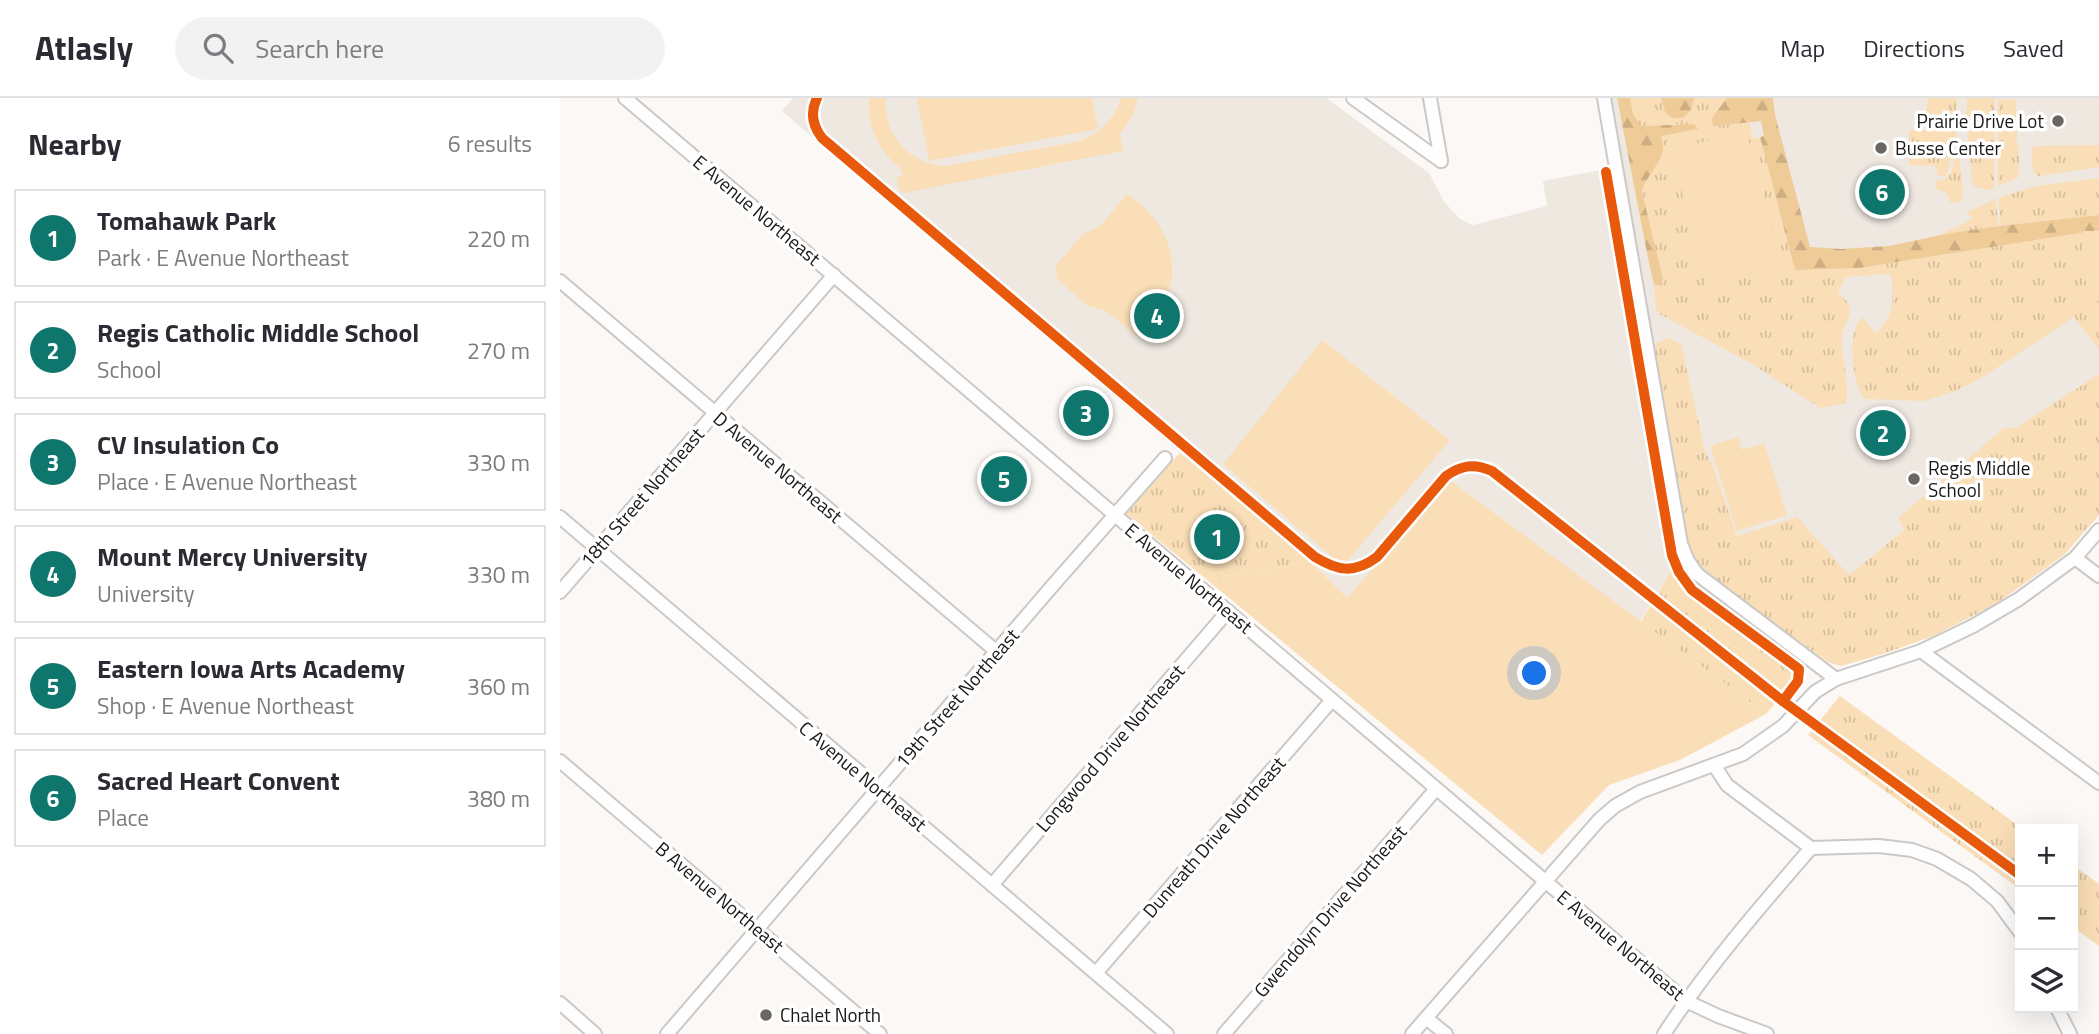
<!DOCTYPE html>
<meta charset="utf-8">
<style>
:root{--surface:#fff;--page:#f2f2f3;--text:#2b2b33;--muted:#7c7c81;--line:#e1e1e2;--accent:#0f766e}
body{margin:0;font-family:"Titillium Web",sans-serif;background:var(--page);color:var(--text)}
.controls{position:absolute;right:21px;bottom:21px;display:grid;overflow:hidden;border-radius:0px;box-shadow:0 7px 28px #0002}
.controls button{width:63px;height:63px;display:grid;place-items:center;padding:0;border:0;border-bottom:2px solid var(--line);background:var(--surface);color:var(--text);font:35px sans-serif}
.you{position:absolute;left:975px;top:576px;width:24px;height:24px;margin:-18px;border:5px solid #fff;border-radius:50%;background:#1a73e8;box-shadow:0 0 0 10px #1a73e833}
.badge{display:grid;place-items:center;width:46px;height:46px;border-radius:50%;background:var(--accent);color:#fff;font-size:23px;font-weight:700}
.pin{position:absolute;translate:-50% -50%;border:4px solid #fff;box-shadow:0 2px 7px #0006}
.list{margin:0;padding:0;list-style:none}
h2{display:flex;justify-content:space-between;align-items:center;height:91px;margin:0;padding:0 28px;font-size:30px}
h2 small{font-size:23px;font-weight:400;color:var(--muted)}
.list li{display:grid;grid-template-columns:46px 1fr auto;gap:21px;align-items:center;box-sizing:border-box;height:98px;margin:0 14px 14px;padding:0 14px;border:2px solid var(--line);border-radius:0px}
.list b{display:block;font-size:26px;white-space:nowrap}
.list p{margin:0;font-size:23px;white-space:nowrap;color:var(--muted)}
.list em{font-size:23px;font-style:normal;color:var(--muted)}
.icon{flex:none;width:38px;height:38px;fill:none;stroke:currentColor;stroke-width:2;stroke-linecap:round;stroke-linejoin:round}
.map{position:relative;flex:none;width:1539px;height:936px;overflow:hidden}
header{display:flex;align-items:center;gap:42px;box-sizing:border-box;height:98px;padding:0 35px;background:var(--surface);border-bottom:2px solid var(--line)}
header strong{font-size:33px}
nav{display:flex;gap:38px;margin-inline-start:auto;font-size:24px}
.search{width:490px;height:63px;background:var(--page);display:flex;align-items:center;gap:18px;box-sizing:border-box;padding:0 24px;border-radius:38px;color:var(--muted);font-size:26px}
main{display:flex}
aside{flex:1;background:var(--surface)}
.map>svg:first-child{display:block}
</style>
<header>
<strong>Atlasly</strong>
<div class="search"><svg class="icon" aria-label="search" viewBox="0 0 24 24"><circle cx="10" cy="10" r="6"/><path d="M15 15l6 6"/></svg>Search here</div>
<nav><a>Map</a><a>Directions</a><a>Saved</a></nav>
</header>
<main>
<aside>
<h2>Nearby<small>6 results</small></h2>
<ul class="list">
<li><span class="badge">1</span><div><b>Tomahawk Park</b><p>Park · E Avenue Northeast</p></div><em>220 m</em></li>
<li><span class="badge">2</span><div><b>Regis Catholic Middle School</b><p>School</p></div><em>270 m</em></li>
<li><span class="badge">3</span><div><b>CV Insulation Co</b><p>Place · E Avenue Northeast</p></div><em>330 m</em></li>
<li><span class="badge">4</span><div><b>Mount Mercy University</b><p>University</p></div><em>330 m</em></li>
<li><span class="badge">5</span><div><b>Eastern Iowa Arts Academy</b><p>Shop · E Avenue Northeast</p></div><em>360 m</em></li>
<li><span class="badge">6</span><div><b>Sacred Heart Convent</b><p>Place</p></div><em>380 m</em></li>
</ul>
</aside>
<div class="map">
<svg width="1539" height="936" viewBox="0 0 1539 936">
<defs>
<pattern id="grass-tufts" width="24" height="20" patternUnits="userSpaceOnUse" patternTransform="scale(1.75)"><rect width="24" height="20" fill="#fadeb7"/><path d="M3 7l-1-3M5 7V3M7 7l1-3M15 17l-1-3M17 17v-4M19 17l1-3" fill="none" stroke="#d6be9d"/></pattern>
<pattern id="forest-firs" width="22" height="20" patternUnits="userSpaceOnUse" patternTransform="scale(1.75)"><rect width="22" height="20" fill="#efcb98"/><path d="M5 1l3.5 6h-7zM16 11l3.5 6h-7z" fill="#ccae82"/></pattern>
</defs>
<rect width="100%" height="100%" fill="#fbf8f5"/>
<g fill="#efe8e1">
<polygon points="233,0 766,0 869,75 884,104 900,121 913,127 987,108 983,83 1041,72 1105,445 1112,471 1080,524 891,383 787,501 751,464 620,355 222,13"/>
<polygon points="1050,0 1539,0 1539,417 1504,457 1434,507 1373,538 1281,568 1268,564 1133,458 1125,434"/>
</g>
<g fill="url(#grass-tufts)">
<path d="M1070 0H1101L1105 14 1112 20 1123 19 1131 12 1134 0H1167L1152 20 1153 28 1189 24 1193 41 1200 39 1235 172 1299 170 1539 132V251L1514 219 1418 282 1393 294 1365 303 1305 301C1302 297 1298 291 1297 286 1292 269 1288 232 1302 219L1316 235C1336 216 1333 201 1331 176L1286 179 1278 195C1283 200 1291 205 1290 213 1290 221 1282 230 1282 239 1281 261 1290 284 1286 305L1260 310 1194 267 1101 217 1096 211 1094 186 1099 187 1082 94C1086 69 1105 68 1101 38L1137 31 1116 26 1080 28 1073 16Z"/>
<polygon points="1368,0 1397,0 1397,24 1394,27 1365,25"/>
<polygon points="1407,0 1435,0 1434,90 1429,92 1415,89 1412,84 1406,20"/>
<polygon points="1438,1 1456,2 1457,48 1459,49 1459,79 1438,88"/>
<path d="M1349 32H1395L1397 35V45L1394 46C1389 57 1392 69 1385 78H1378L1376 68 1349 67Z"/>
<polygon points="1539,47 1539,69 1478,78 1475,76 1472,67 1472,50 1477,48"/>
<path d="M1396 50H1398L1403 92 1402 101 1397 105H1391L1385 94 1376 91V83C1396 82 1392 65 1396 50Z"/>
<polygon points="1539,80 1539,117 1441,128 1438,100 1476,88"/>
<polygon points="1435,101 1439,128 1385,136 1385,134 1413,121 1406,115"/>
<polygon points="1109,240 1121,246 1145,353 1153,368 1177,438 1237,419 1289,477 1344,432 1338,420 1444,330 1456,330 1539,276 1539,417 1504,457 1434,507 1373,538 1323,556 1281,568 1268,564 1153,483 1133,458 1125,434 1094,253 1096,245"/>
<polygon points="620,355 751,464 646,481 564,414"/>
<polygon points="1112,471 1127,493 1234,571 1236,578 1234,583 1206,616 1081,524"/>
<polygon points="1280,598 1463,731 1460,731 1460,791 1248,637"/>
<polygon points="1513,767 1539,786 1539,848 1513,829"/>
</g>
<g fill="url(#forest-firs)">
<path d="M1057 0H1070L1073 16 1081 28 1134 26 1138 31 1101 38C1102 42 1103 46 1103 50 1102 66 1085 78 1082 94L1103 181 1099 187 1094 186 1089 165Z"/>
<polygon points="1101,0 1134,0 1131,12 1123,20 1112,20 1105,14"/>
<polygon points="1167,0 1213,0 1215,17 1250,149 1281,151 1329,148 1385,136 1439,128 1539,117 1539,132 1299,170 1235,172 1200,39 1204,38 1201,23 1153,28 1152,20"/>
</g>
<g fill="#fadeb7">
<path d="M309 0H326C323 37 349 66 386 68L520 43C541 35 554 21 561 0H578L573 17 560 36 563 53 343 95 338 91 337 79 343 78C342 69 335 66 329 60 314 43 307 22 309 0Z"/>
<polygon points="357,0 532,0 538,31 369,63"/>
<polygon points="1186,33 1221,168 1146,187 1111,52"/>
<path d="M567 96C622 131 628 197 578 239L546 213 528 208 497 181 496 167 523 136 540 128Z"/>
<path d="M1523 133H1539V204C1520 191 1522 153 1523 133Z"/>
<polygon points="762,242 890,342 788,462 777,463 663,366"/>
<polygon points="1178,339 1182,352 1204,345 1227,417 1177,433 1150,348"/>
<polygon points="891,383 1206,616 1120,662 1049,687 982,757 646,481 751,464 787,500"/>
</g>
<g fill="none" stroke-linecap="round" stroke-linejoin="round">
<defs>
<g id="minor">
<polyline points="65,0 1126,903 1158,918 1207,936"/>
<polyline points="793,0 881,63"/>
<polyline points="870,0 881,63"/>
<polyline points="1044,0 1121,446 1128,463 1137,476 1276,581"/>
<polyline points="0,183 437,554"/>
<polyline points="0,419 607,936"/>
<polyline points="1515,460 1539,478"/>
<polyline points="0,494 274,177"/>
<polyline points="1361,553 1539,685"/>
<polyline points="0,663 320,936"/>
<polyline points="1154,667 1167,687 1251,750 1319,748 1352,752 1377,761 1411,781 1437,803 1460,834"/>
<polyline points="432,787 668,513"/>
<polyline points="536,875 772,602"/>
<polyline points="0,905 35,936"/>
<polyline points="1497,910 1510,936"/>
<polyline points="866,920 886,936"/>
<polyline points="107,936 494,486 605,360"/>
<polyline points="664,936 876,691"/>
<polyline points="852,936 1039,722 1055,708 1080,694 1183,656 1223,628 1255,594 1276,581 1361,553 1413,528 1459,501 1515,460 1539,432"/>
<path d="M1104 936C1147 870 1199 810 1251 750"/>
</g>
</defs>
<use href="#minor" stroke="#cbc9c7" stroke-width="16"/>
<use href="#minor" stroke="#fefefe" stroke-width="12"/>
<defs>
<g id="cycleway">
<path d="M257 0C250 14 252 27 262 40L755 459C778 473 794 476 817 459L886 378C902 367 914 365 932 373L1224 604 1460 777"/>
<polyline points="1046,74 1112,457 1119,474 1132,492 1239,571 1238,583 1223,603"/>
</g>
</defs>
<use href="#cycleway" stroke="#fff" stroke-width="15"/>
<use href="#cycleway" stroke="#e8590c" stroke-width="10"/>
</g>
<g fill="#696664" stroke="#fff" stroke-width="2.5">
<circle cx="1498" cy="23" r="7"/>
<circle cx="1321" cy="50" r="7"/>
<circle cx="1354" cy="381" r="7"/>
<circle cx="206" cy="917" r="7"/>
</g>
<g text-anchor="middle" stroke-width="7" stroke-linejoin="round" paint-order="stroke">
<g font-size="19" fill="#1a1816" stroke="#fff" text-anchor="start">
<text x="1484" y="30" text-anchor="end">Prairie Drive Lot</text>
<text x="1335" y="57">Busse Center</text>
<text x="1368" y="377">Regis Middle<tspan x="1368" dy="22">School</tspan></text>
<text x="220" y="924">Chalet North</text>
</g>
<g font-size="19" fill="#1a1816" stroke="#fff">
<text transform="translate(197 112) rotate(40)" y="7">E Avenue Northeast</text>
<text transform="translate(218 369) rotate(40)" y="7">D Avenue Northeast</text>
<text transform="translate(82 399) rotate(-49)" y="7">18th Street Northeast</text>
<text transform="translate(629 480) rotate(40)" y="7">E Avenue Northeast</text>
<text transform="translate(397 600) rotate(-49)" y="7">19th Street Northeast</text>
<text transform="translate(550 650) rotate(-49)" y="7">Longwood Drive Northeast</text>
<text transform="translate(303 678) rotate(40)" y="7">C Avenue Northeast</text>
<text transform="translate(654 739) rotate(-49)" y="7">Dunreath Drive Northeast</text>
<text transform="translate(160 799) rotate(40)" y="7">B Avenue Northeast</text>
<text transform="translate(770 813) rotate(-49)" y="7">Gwendolyn Drive Northeast</text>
<text transform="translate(1061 847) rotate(40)" y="7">E Avenue Northeast</text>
</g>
</g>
</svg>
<div class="controls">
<button>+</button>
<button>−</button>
<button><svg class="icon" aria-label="layers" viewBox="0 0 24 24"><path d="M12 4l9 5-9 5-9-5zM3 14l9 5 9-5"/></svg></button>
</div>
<div class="you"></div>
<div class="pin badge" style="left:657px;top:439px">1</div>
<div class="pin badge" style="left:1323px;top:335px">2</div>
<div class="pin badge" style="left:526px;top:315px">3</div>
<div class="pin badge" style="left:597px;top:218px">4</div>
<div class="pin badge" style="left:444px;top:381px">5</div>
<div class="pin badge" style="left:1322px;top:94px">6</div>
</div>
</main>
